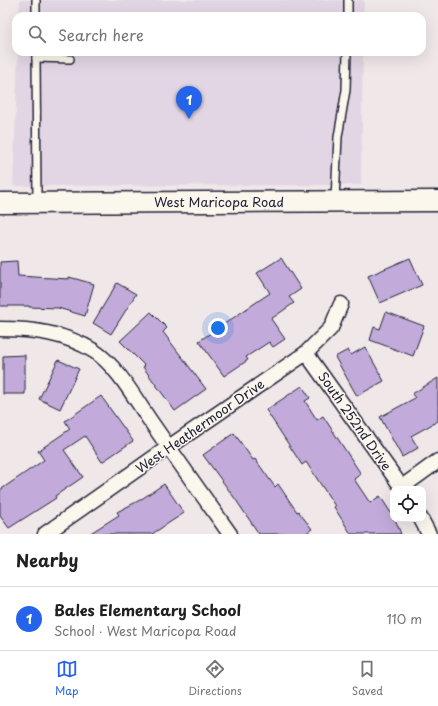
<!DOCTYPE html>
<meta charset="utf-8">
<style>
:root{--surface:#fff;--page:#f6f6f6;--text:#202124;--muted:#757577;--line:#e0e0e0;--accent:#2563eb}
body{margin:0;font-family:"Playpen Sans",sans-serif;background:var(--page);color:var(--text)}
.controls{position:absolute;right:12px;bottom:12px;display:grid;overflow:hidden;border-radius:8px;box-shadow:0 4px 16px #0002}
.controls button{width:36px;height:36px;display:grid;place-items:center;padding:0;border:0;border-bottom:1px solid var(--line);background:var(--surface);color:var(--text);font:20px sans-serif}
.you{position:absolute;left:218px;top:328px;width:14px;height:14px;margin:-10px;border:3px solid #fff;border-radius:50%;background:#1a73e8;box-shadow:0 0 0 6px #1a73e833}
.badge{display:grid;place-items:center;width:26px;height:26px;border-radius:50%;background:var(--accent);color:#fff;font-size:13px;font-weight:700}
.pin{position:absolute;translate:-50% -33px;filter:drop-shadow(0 1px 2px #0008)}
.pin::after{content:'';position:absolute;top:21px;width:14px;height:12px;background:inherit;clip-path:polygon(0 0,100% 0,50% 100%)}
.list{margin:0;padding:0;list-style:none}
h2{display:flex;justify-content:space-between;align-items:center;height:52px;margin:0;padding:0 16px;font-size:17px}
h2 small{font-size:13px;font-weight:400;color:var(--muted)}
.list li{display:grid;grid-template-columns:26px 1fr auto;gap:12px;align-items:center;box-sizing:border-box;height:64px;padding:0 16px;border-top:1px solid var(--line)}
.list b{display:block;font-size:15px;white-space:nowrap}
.list p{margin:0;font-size:13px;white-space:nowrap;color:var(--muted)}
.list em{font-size:13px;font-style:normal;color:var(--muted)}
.icon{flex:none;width:22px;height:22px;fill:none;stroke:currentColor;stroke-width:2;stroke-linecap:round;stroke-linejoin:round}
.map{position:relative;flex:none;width:438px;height:534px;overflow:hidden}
.search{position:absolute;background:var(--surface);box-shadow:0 4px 16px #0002;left:12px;right:12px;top:12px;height:44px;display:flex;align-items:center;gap:10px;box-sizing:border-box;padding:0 14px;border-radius:12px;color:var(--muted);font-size:15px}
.sheet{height:116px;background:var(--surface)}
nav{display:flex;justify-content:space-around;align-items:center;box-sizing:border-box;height:56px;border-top:1px solid var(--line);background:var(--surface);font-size:11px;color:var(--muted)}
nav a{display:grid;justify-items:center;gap:2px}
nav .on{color:var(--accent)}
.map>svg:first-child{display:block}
</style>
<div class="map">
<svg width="438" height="534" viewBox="0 0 438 534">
<rect width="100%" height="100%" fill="#f0e8e8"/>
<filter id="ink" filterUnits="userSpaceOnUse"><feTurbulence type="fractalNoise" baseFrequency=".025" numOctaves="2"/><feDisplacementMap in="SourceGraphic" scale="8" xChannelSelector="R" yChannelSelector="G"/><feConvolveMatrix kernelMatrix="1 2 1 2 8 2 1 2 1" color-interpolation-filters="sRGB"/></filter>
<g filter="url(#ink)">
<g fill="#e2d6e4">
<polygon points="20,0 364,0 363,16 19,16"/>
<polygon points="18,52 363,52 361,185 13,186"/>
</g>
<g fill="#c2abda" stroke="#22223b">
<polygon points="281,258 301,289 289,297 294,303 271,319 285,339 273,347 269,342 246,357 248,360 224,376 199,341 270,293 257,273"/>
<polygon points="410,258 422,285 380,303 368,276"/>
<polygon points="17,261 18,276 69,279 69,277 94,284 85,316 58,308 29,307 29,306 0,306 0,262"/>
<polygon points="117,283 136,294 111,334 93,323"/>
<polygon points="151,312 167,328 163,332 206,389 175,411 143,367 145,366 120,341"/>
<polygon points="386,312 424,326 413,356 370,340 374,327 380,329"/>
<polygon points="365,347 384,381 357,396 335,357 348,350 351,355"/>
<polygon points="25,355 25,394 3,394 3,356"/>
<polygon points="58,360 79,369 60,409 39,399"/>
<polygon points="438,378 438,421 411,436 418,448 402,457 380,417 415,398 412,394"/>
<polygon points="302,386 310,398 305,401 317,420 323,416 361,474 354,479 370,503 380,496 393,516 393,519 395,519 401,534 351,534 334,507 335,506 306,462 302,465 266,410"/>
<polygon points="101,396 133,441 102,462 85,436 64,450 83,477 55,496 56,498 9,528 0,516 0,490 44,460 38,451 70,429 65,421"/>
<polygon points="234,433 253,460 255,459 275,487 278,484 297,512 298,511 312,529 305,534 259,534 236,500 203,455"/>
<polygon points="164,484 184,513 152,534 89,534 119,515 117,512 140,500"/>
</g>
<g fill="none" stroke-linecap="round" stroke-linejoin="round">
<defs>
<g id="lane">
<polyline points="36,0 36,16"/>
<polyline points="348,16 348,0"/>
<polyline points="36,52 37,202"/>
<polyline points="36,58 70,59"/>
<polyline points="335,199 338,137 346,90 347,52"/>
</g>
<g id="street">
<path d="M0 329C33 329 65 333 94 351 117 366 134 397 149 419 176 458 203 496 230 534"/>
<polyline points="306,353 403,489"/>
<polyline points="402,487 438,461"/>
<polyline points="421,519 429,534"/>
<polyline points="45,534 169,447 306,353 331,328 341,304"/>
</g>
<polyline id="secondary" points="0,203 438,201"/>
</defs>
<use href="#lane" stroke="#22223b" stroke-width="10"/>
<use href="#street" stroke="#22223b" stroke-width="17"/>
<use href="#secondary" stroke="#22223b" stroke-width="23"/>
<use href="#lane" stroke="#fbf7ec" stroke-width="7"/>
<use href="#street" stroke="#fbf7ec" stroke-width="14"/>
<use href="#secondary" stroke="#fbf7ec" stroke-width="20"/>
</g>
</g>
<g text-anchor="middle" stroke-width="3" stroke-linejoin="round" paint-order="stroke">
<g font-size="13" fill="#22223b" stroke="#fbf7ec">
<text x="219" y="207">West Maricopa Road</text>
<text transform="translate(355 421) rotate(55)" y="5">South 252nd Drive</text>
<text transform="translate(200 426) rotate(-35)" y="5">West Heathermoor Drive</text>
</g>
</g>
</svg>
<div class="controls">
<button><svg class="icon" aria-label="locate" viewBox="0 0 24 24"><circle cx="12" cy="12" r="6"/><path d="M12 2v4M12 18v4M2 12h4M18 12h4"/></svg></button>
</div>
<div class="you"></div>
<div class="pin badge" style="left:189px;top:119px">1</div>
<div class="search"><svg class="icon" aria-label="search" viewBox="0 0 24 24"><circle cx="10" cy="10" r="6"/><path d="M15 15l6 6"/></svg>Search here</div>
</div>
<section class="sheet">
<h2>Nearby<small></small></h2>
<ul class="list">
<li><span class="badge">1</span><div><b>Bales Elementary School</b><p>School · West Maricopa Road</p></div><em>110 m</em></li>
</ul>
</section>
<nav>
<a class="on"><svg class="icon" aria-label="map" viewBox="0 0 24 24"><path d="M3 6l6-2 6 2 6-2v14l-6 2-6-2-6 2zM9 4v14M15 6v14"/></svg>Map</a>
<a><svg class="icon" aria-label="directions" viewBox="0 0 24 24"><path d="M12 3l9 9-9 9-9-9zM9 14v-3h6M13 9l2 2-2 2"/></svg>Directions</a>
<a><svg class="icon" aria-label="saved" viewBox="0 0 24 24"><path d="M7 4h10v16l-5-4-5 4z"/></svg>Saved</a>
</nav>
